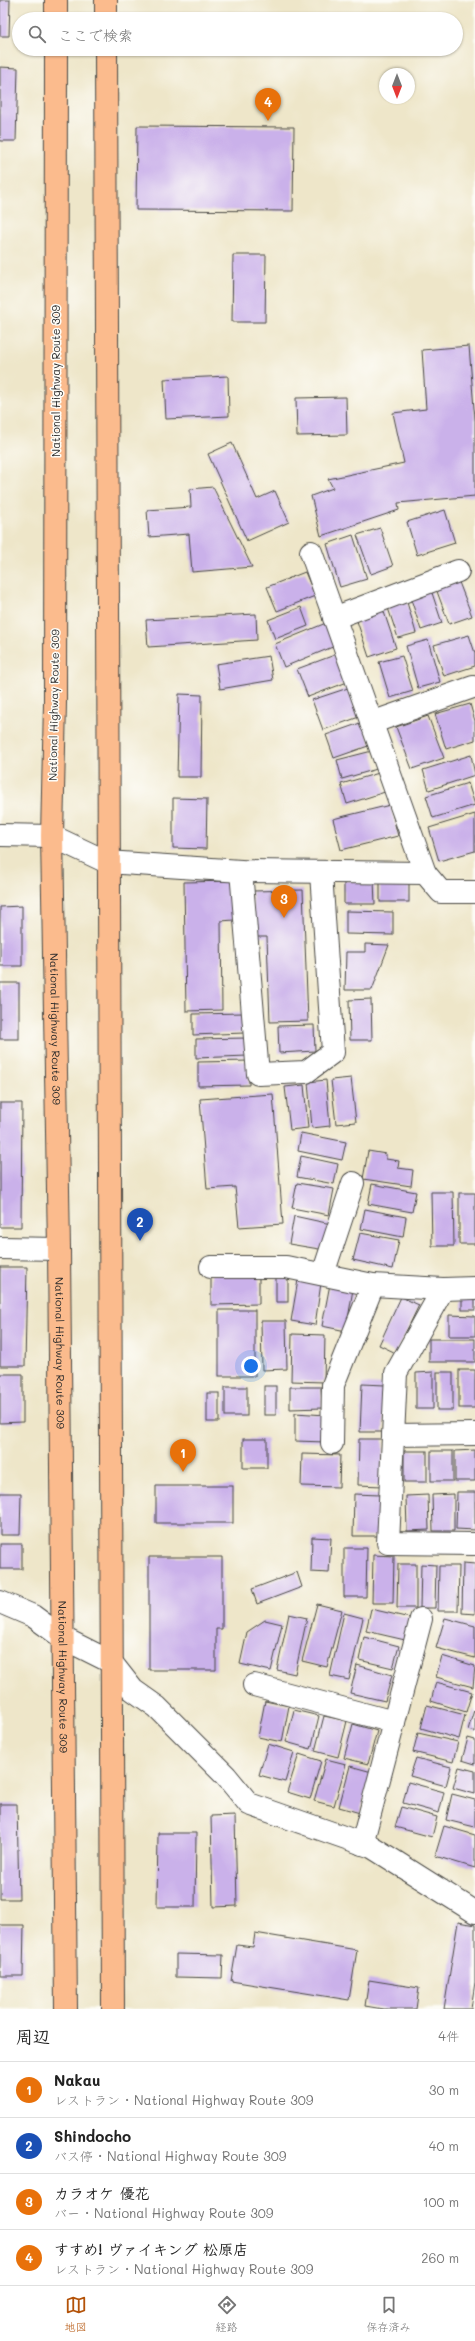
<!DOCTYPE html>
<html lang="ja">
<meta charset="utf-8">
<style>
:root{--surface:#fff;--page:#f2f2f2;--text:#222;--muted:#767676;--line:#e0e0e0;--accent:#b45309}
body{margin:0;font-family:Mali,"Klee One",sans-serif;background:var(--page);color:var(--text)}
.compass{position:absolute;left:379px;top:68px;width:36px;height:36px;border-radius:50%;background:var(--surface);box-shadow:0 1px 3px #0004;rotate:180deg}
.you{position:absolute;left:251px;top:1366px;width:14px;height:14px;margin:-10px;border:3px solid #fff;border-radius:50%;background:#1a73e8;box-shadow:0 0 0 6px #1a73e833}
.badge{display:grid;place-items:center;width:26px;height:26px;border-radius:50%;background:var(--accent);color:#fff;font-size:13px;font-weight:700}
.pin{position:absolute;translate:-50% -33px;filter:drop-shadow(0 1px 2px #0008)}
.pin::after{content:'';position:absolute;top:21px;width:14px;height:12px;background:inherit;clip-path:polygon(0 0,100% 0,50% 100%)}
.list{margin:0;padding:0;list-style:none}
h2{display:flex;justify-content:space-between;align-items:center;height:52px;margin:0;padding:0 16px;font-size:17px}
h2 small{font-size:13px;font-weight:400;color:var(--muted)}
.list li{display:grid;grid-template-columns:26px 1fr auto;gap:12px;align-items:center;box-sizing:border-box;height:56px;padding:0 16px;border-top:1px solid var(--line)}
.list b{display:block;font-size:15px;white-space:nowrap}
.list p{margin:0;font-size:13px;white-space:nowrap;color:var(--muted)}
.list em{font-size:13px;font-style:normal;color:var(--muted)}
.icon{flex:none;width:22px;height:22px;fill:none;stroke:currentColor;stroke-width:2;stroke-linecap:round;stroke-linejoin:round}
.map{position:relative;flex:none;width:475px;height:2009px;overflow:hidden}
.search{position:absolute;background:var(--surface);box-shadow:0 1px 3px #0004;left:12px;right:12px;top:12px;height:44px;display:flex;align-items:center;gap:10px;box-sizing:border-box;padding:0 14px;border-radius:22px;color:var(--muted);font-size:15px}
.sheet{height:276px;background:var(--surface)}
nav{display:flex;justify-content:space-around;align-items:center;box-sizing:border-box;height:56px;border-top:1px solid var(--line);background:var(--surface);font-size:11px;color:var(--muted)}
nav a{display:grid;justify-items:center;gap:2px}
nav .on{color:var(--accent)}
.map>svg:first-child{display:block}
</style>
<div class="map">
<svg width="475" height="2009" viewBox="0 0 475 2009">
<rect width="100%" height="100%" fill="#fdfcf7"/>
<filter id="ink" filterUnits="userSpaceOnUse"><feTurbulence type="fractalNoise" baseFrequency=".025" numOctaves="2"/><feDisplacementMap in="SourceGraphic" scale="8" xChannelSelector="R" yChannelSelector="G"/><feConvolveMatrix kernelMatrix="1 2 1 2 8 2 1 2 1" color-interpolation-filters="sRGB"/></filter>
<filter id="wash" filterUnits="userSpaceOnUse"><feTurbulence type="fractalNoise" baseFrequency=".012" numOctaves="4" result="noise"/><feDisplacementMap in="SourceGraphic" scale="16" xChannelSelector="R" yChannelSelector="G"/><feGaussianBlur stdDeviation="0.9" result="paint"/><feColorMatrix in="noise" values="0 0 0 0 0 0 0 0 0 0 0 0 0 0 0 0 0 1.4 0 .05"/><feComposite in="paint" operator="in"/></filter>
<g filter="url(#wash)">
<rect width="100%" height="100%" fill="#eee6c9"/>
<g id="blocks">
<g fill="#cab1ea">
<polygon points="0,0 10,0 9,36 0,36"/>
<polygon points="0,67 18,68 16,141 0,141"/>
<polygon points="137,126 294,127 293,211 136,210"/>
<polygon points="233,255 266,255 265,322 232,322"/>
<polygon points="469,346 475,421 475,496 398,503 399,510 321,536 311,496 333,488 328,479 404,463 393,413 426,409 422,350"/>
<polygon points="228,376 229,416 166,419 164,379"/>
<polygon points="346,397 347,435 297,436 296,398"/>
<polygon points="232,443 257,499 275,491 289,522 247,541 208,454"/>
<polygon points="213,487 252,567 192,572 189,534 149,537 147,510 191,507 190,489"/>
<polygon points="445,510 455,543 417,555 407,522"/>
<polygon points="380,528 393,566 371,574 357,535"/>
<polygon points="353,535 367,579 340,587 327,544"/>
<polygon points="305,572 315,596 277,611 267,587"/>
<polygon points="457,577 472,616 449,624 435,586"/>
<polygon points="431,590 442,623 421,630 410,596"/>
<polygon points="406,599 416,633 398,638 387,605"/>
<polygon points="382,606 396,648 369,657 355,615"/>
<polygon points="301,607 308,626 275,639 268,620"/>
<polygon points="256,614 257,640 148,647 146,620"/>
<polygon points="326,623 335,646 284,667 275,644"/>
<polygon points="469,635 475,653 475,666 444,676 434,645"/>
<polygon points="428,640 440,682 418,688 406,646"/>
<polygon points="340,653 350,681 308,697 297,669"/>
<polygon points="269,656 273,680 220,689 216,664"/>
<polygon points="402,656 413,691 390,698 379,662"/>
<polygon points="348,688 359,717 323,730 312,700"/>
<polygon points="179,694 202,695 201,777 177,777"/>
<polygon points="470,704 475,721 475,740 446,749 435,714"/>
<polygon points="428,716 444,758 412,769 396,727"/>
<polygon points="363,722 371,745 334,758 326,735"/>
<polygon points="372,751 377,769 342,779 337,760"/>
<polygon points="471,755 475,775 429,790 423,770"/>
<polygon points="379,773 385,792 347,804 341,784"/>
<polygon points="468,783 475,805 433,818 426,796"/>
<polygon points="173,798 207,799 206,849 173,848"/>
<polygon points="390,805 398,836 341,850 333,819"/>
<polygon points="475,814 475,851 439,861 429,828"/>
<polygon points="374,880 375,904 344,904 344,881"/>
<polygon points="233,881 234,920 221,921 222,1010 186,1011 184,882"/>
<rect x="380" y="882" width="29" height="20"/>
<polygon points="303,890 308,1021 270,1022 267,937 254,937 252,891"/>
<polygon points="22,906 22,966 0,966 0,907"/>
<polygon points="346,911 393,912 393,935 346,934"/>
<polygon points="365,944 389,945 372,990 345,990 346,952 365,952"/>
<rect x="0" y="983" width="19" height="56"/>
<polygon points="371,999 372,1040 350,1040 349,1000"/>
<polygon points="244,1013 244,1033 193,1035 193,1014"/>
<polygon points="314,1025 315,1051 279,1053 278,1026"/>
<polygon points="246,1038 247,1056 196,1058 196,1039"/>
<polygon points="249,1061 249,1085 198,1086 198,1062"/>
<polygon points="351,1078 356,1122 336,1124 331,1080"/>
<polygon points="326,1080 330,1126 312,1128 308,1082"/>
<polygon points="304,1085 308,1128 290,1130 285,1087"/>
<polygon points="273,1094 283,1224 239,1227 235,1187 207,1189 200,1099"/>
<polygon points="0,1103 22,1103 21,1227 0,1227"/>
<polygon points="301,1133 346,1142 342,1160 298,1151"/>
<polygon points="368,1151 386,1154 386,1159 399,1161 398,1168 413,1170 411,1186 363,1179"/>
<polygon points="301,1156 338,1164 334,1184 297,1177"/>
<polygon points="297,1183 334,1189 329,1215 292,1208"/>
<polygon points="372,1184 416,1192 412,1212 368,1204"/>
<polygon points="431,1192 453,1192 454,1246 432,1246"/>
<rect x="459" y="1193" width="16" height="51"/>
<polygon points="365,1209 406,1217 403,1237 361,1229"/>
<polygon points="294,1216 331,1224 325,1250 289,1244"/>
<polygon points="360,1233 399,1240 393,1269 353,1260"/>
<polygon points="0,1267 27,1267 25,1366 0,1366"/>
<polygon points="211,1274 259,1274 259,1304 211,1305"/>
<rect x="276" y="1278" width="12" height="24"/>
<polygon points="298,1280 321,1283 315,1325 291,1321"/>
<polygon points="330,1284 353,1289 346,1331 322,1326"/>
<rect x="462" y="1292" width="13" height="18"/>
<polygon points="401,1297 419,1305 396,1353 379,1345"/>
<rect x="219" y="1310" width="36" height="66"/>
<polygon points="449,1315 475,1316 475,1336 449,1336"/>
<polygon points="261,1321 286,1321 287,1369 262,1370"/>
<polygon points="292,1334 325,1335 324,1382 291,1381"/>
<rect x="429" y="1339" width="46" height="23"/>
<rect x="459" y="1370" width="16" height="38"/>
<polygon points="433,1372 433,1409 416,1409 416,1373"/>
<rect x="437" y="1372" width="16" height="38"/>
<polygon points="0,1374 23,1374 23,1422 0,1423"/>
<polygon points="362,1384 385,1385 383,1432 360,1432"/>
<rect x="264" y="1386" width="12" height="29"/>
<rect x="225" y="1387" width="22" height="29"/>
<polygon points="290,1387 321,1387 322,1408 290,1409"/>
<rect x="207" y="1393" width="12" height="29"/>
<polygon points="295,1413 326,1415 326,1442 295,1441"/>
<rect x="243" y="1439" width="24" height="29"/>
<polygon points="359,1439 383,1439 382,1486 358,1485"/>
<polygon points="475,1450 475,1481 455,1481 455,1451"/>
<rect x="404" y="1451" width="23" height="31"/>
<rect x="431" y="1451" width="22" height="30"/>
<polygon points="302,1454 340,1455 339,1487 301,1486"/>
<rect x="156" y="1486" width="77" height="37"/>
<polygon points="457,1492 475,1492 475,1530 456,1529"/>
<polygon points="0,1493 21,1493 20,1535 0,1535"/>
<polygon points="354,1494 380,1495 379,1536 353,1536"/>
<polygon points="454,1494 454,1531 433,1531 432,1495"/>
<polygon points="428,1495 429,1530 407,1531 406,1496"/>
<polygon points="312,1537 331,1538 329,1573 311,1572"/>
<rect x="0" y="1544" width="22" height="25"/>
<polygon points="344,1548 367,1548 366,1597 344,1597"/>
<polygon points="373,1555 394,1556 393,1603 372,1603"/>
<polygon points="149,1557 222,1557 222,1629 216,1629 216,1670 149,1670"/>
<polygon points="463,1563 475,1564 475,1614 462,1613"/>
<polygon points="398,1564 416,1564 416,1608 397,1608"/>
<polygon points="421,1564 436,1565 435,1608 420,1608"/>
<polygon points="439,1566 459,1566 458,1611 438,1611"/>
<polygon points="297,1572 302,1587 257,1604 252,1589"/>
<polygon points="317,1604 342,1610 327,1667 302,1661"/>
<polygon points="371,1609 410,1618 405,1640 366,1631"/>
<polygon points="344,1613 363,1618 349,1680 330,1676"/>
<polygon points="289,1614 307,1618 295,1674 277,1670"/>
<polygon points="445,1618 475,1626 475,1658 436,1648"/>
<polygon points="265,1620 282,1624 271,1671 240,1664 247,1632"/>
<polygon points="364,1637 399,1646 393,1668 359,1660"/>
<polygon points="442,1656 475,1666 473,1687 436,1677"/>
<polygon points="357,1665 392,1675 385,1701 350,1693"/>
<polygon points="436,1682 472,1692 466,1712 431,1701"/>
<polygon points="265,1701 289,1706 282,1742 258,1737"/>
<polygon points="427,1705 465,1715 459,1739 421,1728"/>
<polygon points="294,1710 319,1716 311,1749 286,1742"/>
<polygon points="474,1710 475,1711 475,1732 468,1730"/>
<polygon points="324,1716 347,1721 338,1757 315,1751"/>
<polygon points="353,1724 377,1731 368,1764 344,1758"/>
<polygon points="418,1733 458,1742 453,1762 413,1752"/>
<polygon points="468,1738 475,1740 475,1764 462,1760"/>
<polygon points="268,1744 294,1752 285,1782 259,1775"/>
<polygon points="299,1754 321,1761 310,1799 287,1792"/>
<polygon points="416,1758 451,1767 446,1786 410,1776"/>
<polygon points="326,1759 346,1764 334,1806 314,1801"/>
<polygon points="350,1766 372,1772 360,1813 339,1807"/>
<polygon points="459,1767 475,1771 475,1794 453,1788"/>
<polygon points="408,1782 444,1792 439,1813 403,1803"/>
<polygon points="452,1794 475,1800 475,1827 446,1820"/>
<polygon points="0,1804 17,1804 19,1899 0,1899"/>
<polygon points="401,1807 437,1817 432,1837 395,1827"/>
<polygon points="235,1815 237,1906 213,1907 211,1816"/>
<polygon points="444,1826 475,1835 475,1868 435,1856"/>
<polygon points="158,1833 196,1833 195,1907 157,1907"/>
<polygon points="458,1922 475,1925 475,1982 471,2009 444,2009"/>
<polygon points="0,1925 24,1925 23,1976 0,1976"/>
<polygon points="255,1933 357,1950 349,2000 231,1981 237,1945 253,1947"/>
<polygon points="176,1954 223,1955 222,1978 176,1977"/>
<polygon points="369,1980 419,1988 416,2009 383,2009 365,2006"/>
</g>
</g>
</g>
<g filter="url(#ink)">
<use href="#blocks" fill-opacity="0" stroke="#484743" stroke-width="1"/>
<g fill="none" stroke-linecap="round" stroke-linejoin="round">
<defs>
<g id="minor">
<polyline points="311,552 425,873"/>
<polyline points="334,618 458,571"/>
<polyline points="371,723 473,687"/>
<polyline points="0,835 52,836 107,862 241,871 425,873 441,892 475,892"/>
<polyline points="241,871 258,1074 306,1072 333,1052 321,873"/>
<polyline points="0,1248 59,1249"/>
<polyline points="211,1267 286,1267 373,1285 443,1289 475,1288"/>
<polyline points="323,1274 353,1183"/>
<polyline points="443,1289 396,1373 388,1543 475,1544"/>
<polyline points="393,1435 475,1434"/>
<polyline points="332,1443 333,1385 373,1285"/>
<polyline points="0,1602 33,1616 63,1638 111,1662 133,1690 157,1707 226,1776 249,1804 372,1847 475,1912"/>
<polyline points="254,1685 394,1722"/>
<polyline points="362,1844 421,1619"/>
</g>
<g id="trunk">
<polyline points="106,0 106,19"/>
<polyline points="56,19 56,0"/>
<path id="s1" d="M56 49 55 703 52 836 59 1249 66 2009"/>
<polyline points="106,49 113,2009"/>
</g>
</defs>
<use href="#minor" stroke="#484743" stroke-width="24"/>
<use href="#trunk" stroke="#484743" stroke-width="24"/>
<use href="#minor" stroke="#fff" stroke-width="22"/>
<use href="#trunk" stroke="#fbbb8d" stroke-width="22"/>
</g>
</g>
<g text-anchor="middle" stroke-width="3" stroke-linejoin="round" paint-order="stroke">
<g font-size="11" fill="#2b2b2b" stroke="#fdfcf7">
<text transform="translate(56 381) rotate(-90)" y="4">National Highway Route 309</text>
<text transform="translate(54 705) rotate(-89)" y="4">National Highway Route 309</text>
<text dy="4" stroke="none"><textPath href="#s1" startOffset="980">National Highway Route 309</textPath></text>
<text dy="4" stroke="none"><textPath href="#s1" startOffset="1304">National Highway Route 309</textPath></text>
<text dy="4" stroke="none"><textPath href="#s1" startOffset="1628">National Highway Route 309</textPath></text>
</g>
</g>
</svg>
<svg class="compass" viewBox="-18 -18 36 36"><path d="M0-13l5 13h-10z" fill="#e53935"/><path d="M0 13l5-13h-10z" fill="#767676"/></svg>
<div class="you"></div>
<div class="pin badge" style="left:183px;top:1472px;background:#e8710a">1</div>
<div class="pin badge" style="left:140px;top:1241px;background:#1a4fb4">2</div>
<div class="pin badge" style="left:284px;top:918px;background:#e8710a">3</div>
<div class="pin badge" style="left:268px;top:121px;background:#e8710a">4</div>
<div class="search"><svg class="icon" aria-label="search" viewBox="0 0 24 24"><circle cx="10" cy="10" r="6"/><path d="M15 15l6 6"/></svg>ここで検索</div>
</div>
<section class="sheet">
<h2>周辺<small>4件</small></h2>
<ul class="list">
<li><span class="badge" style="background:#e8710a">1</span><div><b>Nakau</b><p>レストラン · National Highway Route 309</p></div><em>30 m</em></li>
<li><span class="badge" style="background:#1a4fb4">2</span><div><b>Shindocho</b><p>バス停 · National Highway Route 309</p></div><em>40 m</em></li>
<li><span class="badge" style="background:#e8710a">3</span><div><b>カラオケ 優花</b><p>バー · National Highway Route 309</p></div><em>100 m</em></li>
<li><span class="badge" style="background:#e8710a">4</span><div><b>すすめ! ヴァイキング 松原店</b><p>レストラン · National Highway Route 309</p></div><em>260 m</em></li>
</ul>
</section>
<nav>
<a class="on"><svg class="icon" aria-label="map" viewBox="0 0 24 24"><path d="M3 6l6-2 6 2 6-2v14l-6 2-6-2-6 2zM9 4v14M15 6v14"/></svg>地図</a>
<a><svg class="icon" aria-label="directions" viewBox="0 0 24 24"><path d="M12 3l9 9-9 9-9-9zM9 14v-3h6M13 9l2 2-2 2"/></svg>経路</a>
<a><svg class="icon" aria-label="saved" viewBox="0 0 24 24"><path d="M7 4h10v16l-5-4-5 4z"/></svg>保存済み</a>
</nav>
